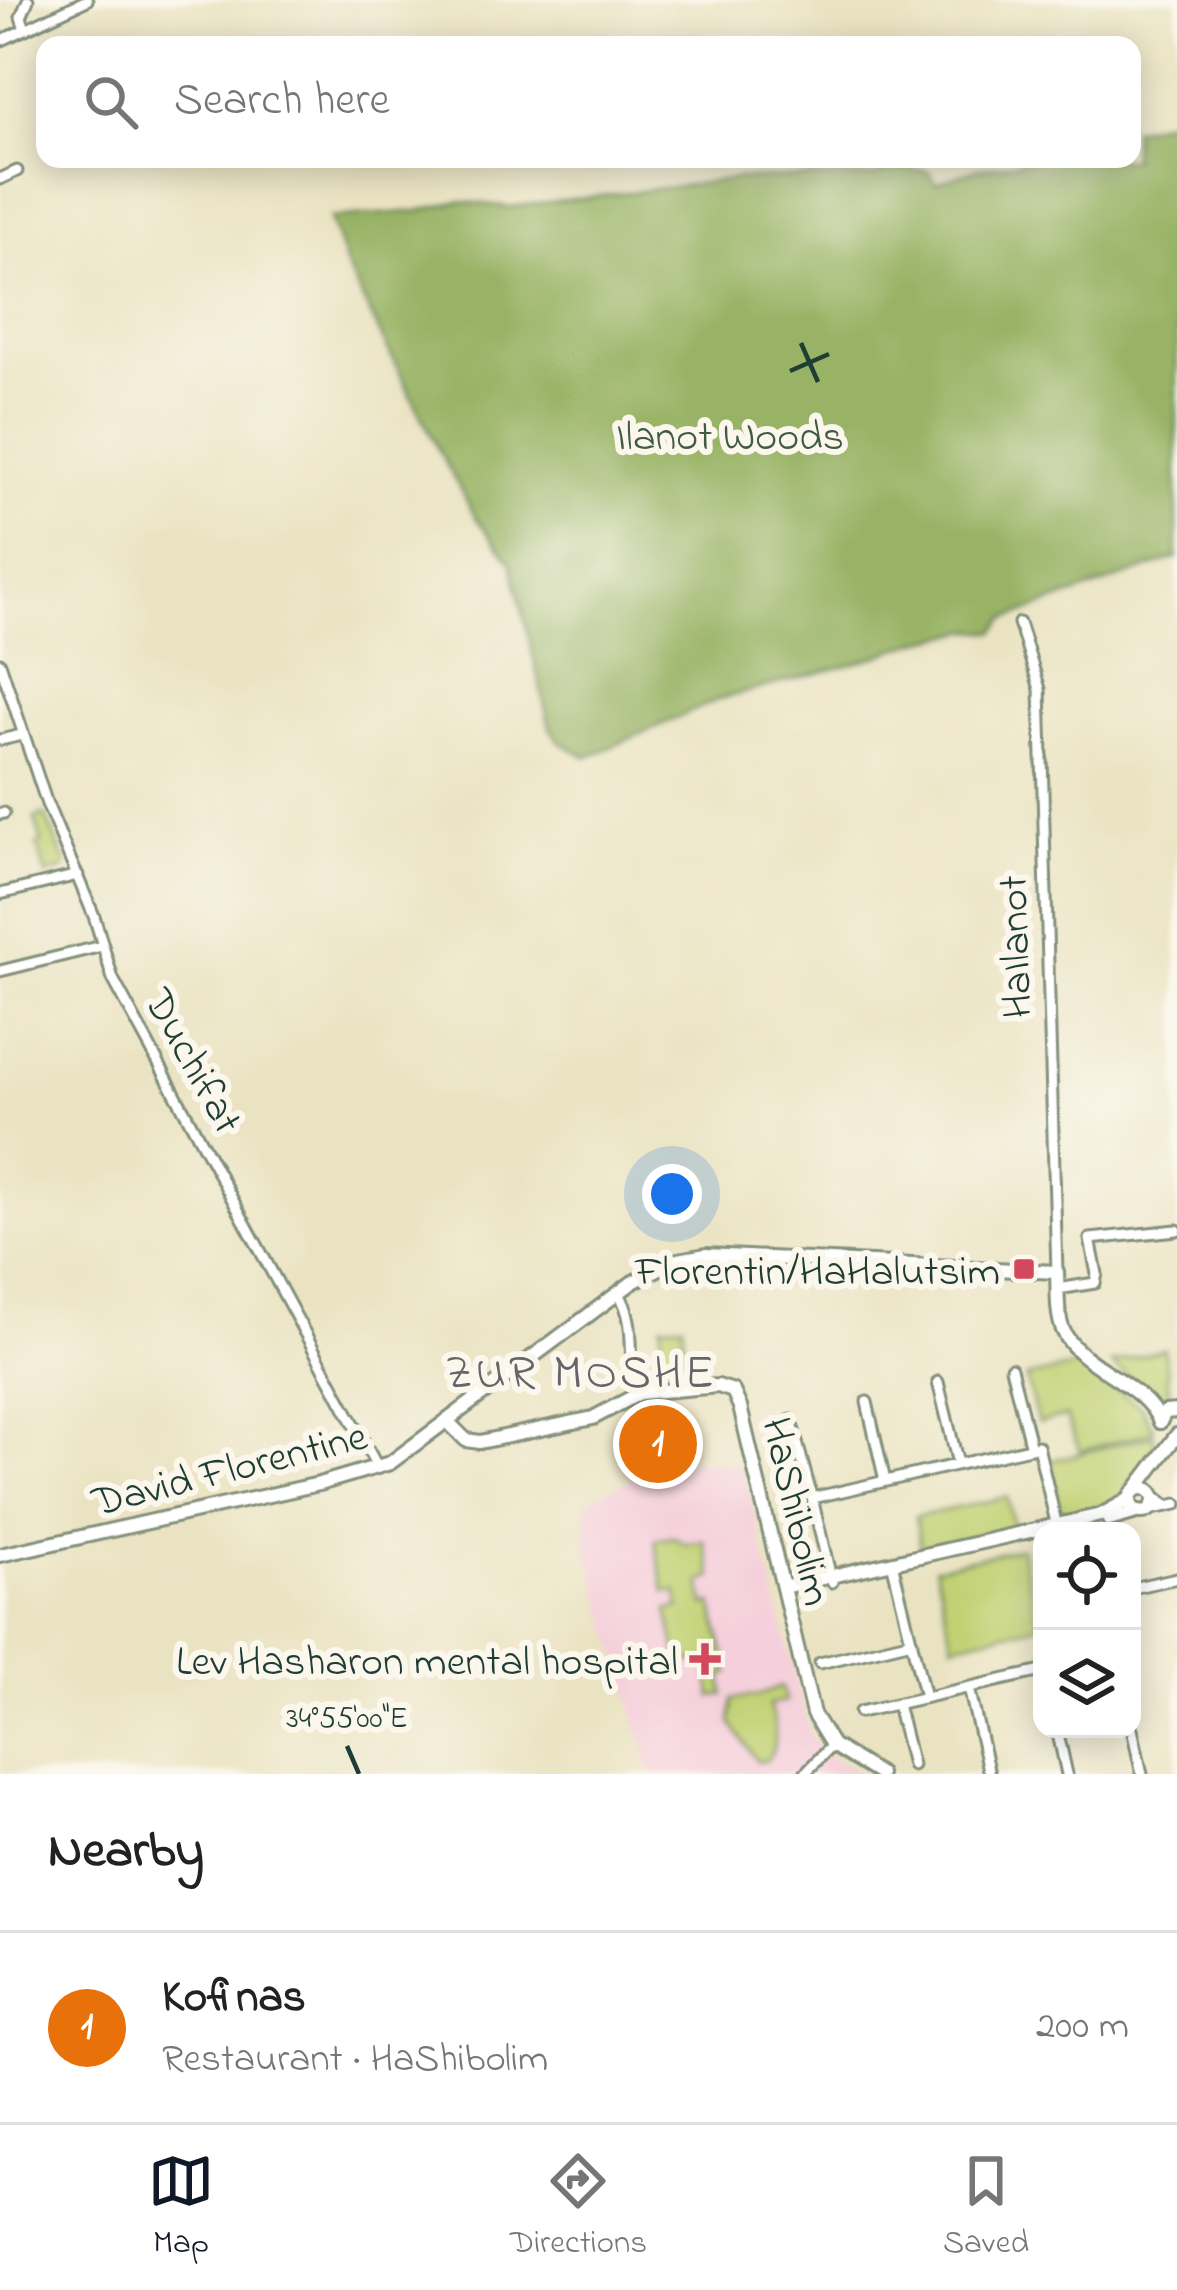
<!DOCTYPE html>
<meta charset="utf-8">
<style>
:root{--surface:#fff;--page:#f6f6f6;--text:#222;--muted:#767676;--line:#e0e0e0;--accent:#111827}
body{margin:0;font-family:"Indie Flower",sans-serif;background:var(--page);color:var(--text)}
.controls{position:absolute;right:36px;bottom:36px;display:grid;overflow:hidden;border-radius:24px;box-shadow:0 6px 30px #0003}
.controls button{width:108px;height:108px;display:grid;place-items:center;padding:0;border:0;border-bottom:3px solid var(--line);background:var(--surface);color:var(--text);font:60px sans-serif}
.you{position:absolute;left:672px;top:1194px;width:42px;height:42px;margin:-30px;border:9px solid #fff;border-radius:50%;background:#1a73e8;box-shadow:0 0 0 18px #1a73e833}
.badge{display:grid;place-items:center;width:78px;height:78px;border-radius:50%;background:var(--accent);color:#fff;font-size:39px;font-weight:700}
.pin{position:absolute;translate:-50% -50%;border:6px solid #fff;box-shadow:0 3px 12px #0006}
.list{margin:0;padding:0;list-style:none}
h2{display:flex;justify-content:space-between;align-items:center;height:156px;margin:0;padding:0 48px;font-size:51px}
h2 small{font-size:39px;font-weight:400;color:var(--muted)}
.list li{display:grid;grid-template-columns:78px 1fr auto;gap:36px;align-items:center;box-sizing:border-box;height:192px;padding:0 48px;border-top:3px solid var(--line)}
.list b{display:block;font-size:45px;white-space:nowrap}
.list p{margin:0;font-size:39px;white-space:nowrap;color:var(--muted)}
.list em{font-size:39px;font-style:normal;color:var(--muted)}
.icon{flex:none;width:66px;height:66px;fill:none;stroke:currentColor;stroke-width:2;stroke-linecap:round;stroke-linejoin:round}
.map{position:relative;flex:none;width:1177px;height:1774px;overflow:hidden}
.search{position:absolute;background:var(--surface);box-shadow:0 6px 30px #0003;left:36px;right:36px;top:36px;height:132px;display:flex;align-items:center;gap:30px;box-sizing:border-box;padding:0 42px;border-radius:24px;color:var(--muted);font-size:45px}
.sheet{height:348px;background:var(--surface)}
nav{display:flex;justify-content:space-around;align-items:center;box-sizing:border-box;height:168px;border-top:3px solid var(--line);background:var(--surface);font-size:33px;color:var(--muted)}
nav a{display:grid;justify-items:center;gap:6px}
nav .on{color:var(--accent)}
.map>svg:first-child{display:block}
</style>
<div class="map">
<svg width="1177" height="1774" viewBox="0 0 1177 1774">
<rect width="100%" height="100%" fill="#fbf7ec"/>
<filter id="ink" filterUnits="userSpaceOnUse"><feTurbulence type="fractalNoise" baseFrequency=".00833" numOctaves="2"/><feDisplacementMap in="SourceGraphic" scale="24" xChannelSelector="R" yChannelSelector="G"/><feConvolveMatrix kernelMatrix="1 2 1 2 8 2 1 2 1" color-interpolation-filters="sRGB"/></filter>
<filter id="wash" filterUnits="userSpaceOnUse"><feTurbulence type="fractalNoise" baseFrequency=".004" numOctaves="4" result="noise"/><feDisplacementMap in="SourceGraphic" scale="48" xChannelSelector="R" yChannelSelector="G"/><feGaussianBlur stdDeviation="2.7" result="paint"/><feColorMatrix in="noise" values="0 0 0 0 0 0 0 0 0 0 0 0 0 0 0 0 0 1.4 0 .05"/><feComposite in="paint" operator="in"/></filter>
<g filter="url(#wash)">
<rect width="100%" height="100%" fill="#eae3c2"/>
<polygon fill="#f5cfdb" points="668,1461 727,1463 743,1468 810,1735 828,1757 864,1774 652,1774 587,1548 587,1500"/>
<g fill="#c1d173" stroke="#708754" stroke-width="3">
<polygon points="45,815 66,863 64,869 46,875 37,845 42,843 35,818"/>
<polygon points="683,1323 685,1363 662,1364 661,1324"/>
<polygon points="1164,1349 1170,1402 1161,1403 1111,1364"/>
<polygon points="1081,1365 1142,1407 1154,1431 1080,1451 1066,1416 1038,1423 1026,1378"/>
<polygon points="1153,1435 1155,1445 1119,1501 1066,1517 1061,1512 1050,1461"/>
<polygon points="1007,1497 1014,1528 921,1548 915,1517"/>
<polygon points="674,1537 685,1544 704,1541 713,1577 701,1582 705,1605 712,1603 729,1673 722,1677 724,1694 712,1697 707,1660 679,1663 668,1610 680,1608 677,1591 665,1592 655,1540"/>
<polygon points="1021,1548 1038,1625 953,1644 935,1567"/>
<path d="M781 1687 786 1701 769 1705C776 1722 779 1746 766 1761H757L731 1723 733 1699 757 1696Z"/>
</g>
<path fill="#98b365" stroke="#5c784c" stroke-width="3" d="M1177 118V558L1006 619 995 632 973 630 919 641 856 663 720 699 588 757 561 743 550 728 511 562 476 518 439 451 346 266 330 218 418 211 459 201 510 207 736 179 875 176C892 166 911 168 930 172L936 183 977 169 1036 159H1132V129Z"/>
</g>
<g filter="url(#ink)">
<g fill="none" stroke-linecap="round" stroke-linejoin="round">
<defs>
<g id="minor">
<polyline points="25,29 21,17 28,0"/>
<polyline points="0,41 87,0"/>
<polyline points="0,179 17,171"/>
<polyline points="1019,623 1040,689 1057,1272"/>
<polyline points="0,663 47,804 94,916 113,979 378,1468"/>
<polyline points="0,740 22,735"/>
<polyline points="0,814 4,813"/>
<polyline points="0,894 78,875"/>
<polyline points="0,971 102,946"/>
<polyline points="1058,1289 1095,1283 1097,1274 1090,1239 1177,1230"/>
<path d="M618 1292C639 1325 626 1358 636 1394"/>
<polyline points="1011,1368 1031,1448"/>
<polyline points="938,1382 958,1464"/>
<polyline points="867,1402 885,1481"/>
<polyline points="791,1420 812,1498"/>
<polyline points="1153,1495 1167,1506"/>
<polyline points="1148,1510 1177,1504"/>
<polyline points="892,1562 925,1697"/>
<polyline points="832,1582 812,1498 1038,1446 1058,1531"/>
<polyline points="1132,1588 1177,1578"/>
<polyline points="820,1663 912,1641"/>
<polyline points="969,1688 989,1774"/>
<polyline points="897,1704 912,1765"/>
<polyline points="860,1712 1042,1671"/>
<polyline points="1057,1729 1067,1774"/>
<polyline points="1132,1729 1142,1774"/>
<polyline points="805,1773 832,1745"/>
</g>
<g id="tertiary">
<polyline points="448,1422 466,1440 480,1442 593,1418 640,1393 718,1386 733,1391 740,1407 813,1714 832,1745 879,1774"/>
<polyline points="1160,1422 1165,1412 1177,1411"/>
<circle cx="1142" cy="1500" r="12"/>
<polyline points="1136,1489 1177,1435"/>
<polyline points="1109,1520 1140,1511"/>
<path d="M0 1555 319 1484 390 1463 633 1282 673 1261 706 1255 1057 1272C1058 1290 1056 1313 1063 1330 1079 1368 1143 1381 1160 1422"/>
<polyline points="783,1587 1101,1515 1130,1499"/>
</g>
</defs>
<use href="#minor" stroke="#84907b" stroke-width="15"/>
<use href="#tertiary" stroke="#84907b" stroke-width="18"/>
<use href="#minor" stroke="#fff" stroke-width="9"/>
<use href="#tertiary" stroke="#fff" stroke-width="12"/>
</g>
</g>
<path fill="none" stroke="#1f3d34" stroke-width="4.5" d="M801 343 818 382M790 371 829 354M347 1746 359 1774"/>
<g fill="#d1495b" stroke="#fbf7ec" stroke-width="4.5">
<rect x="1012" y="1257" width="24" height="24" rx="6"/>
<path d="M699 1641h12v12h12v12h-12v12h-12v-12h-12v-12h12z"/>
</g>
<g text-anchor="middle" stroke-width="12" stroke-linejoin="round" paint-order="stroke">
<g font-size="42" fill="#3f5b41" stroke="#fbf7ec">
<text x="730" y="449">Ilanot Woods</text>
</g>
<g font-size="42" fill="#1f3d34" stroke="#fbf7ec">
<text transform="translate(1013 947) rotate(-92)" y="15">HaIlanot</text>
<text transform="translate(195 1060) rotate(61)" y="15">Duchifat</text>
<text transform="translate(229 1467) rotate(-14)" y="15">David Florentine</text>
<text transform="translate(799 1511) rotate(77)" y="15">HaShibolim</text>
</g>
<g font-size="42" fill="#1f3d34" stroke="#fbf7ec" text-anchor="end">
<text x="1000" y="1284">Florentin/HaHalutsim</text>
<text x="678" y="1674">Lev Hasharon mental hospital</text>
</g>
<g font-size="48" letter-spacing="3" fill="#656468" stroke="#fbf7ec">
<text x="581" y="1387">ZUR MOSHE</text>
</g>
</g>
<g font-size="30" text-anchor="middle" fill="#1f3d34" stroke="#fbf7ec" stroke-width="12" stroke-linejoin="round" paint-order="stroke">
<text x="347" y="1727">34°55'00"E</text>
</g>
</svg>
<div class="controls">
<button><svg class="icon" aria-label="locate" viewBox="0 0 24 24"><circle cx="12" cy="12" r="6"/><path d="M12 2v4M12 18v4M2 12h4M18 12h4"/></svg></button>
<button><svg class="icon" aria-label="layers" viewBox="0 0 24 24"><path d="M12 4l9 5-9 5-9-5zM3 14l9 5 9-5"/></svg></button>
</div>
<div class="you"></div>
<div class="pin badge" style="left:658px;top:1444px;background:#e8710a">1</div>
<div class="search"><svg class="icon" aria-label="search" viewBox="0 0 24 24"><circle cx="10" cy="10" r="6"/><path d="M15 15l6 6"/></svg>Search here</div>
</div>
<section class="sheet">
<h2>Nearby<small></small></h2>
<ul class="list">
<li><span class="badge" style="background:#e8710a">1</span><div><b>Kofinas</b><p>Restaurant · HaShibolim</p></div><em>200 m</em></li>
</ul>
</section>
<nav>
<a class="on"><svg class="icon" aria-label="map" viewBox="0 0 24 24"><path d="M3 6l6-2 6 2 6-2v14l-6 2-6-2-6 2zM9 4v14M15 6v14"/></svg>Map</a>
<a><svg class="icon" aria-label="directions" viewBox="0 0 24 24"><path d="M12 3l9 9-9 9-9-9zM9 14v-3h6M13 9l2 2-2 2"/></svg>Directions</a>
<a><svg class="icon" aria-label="saved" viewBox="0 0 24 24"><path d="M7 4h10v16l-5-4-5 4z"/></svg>Saved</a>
</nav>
